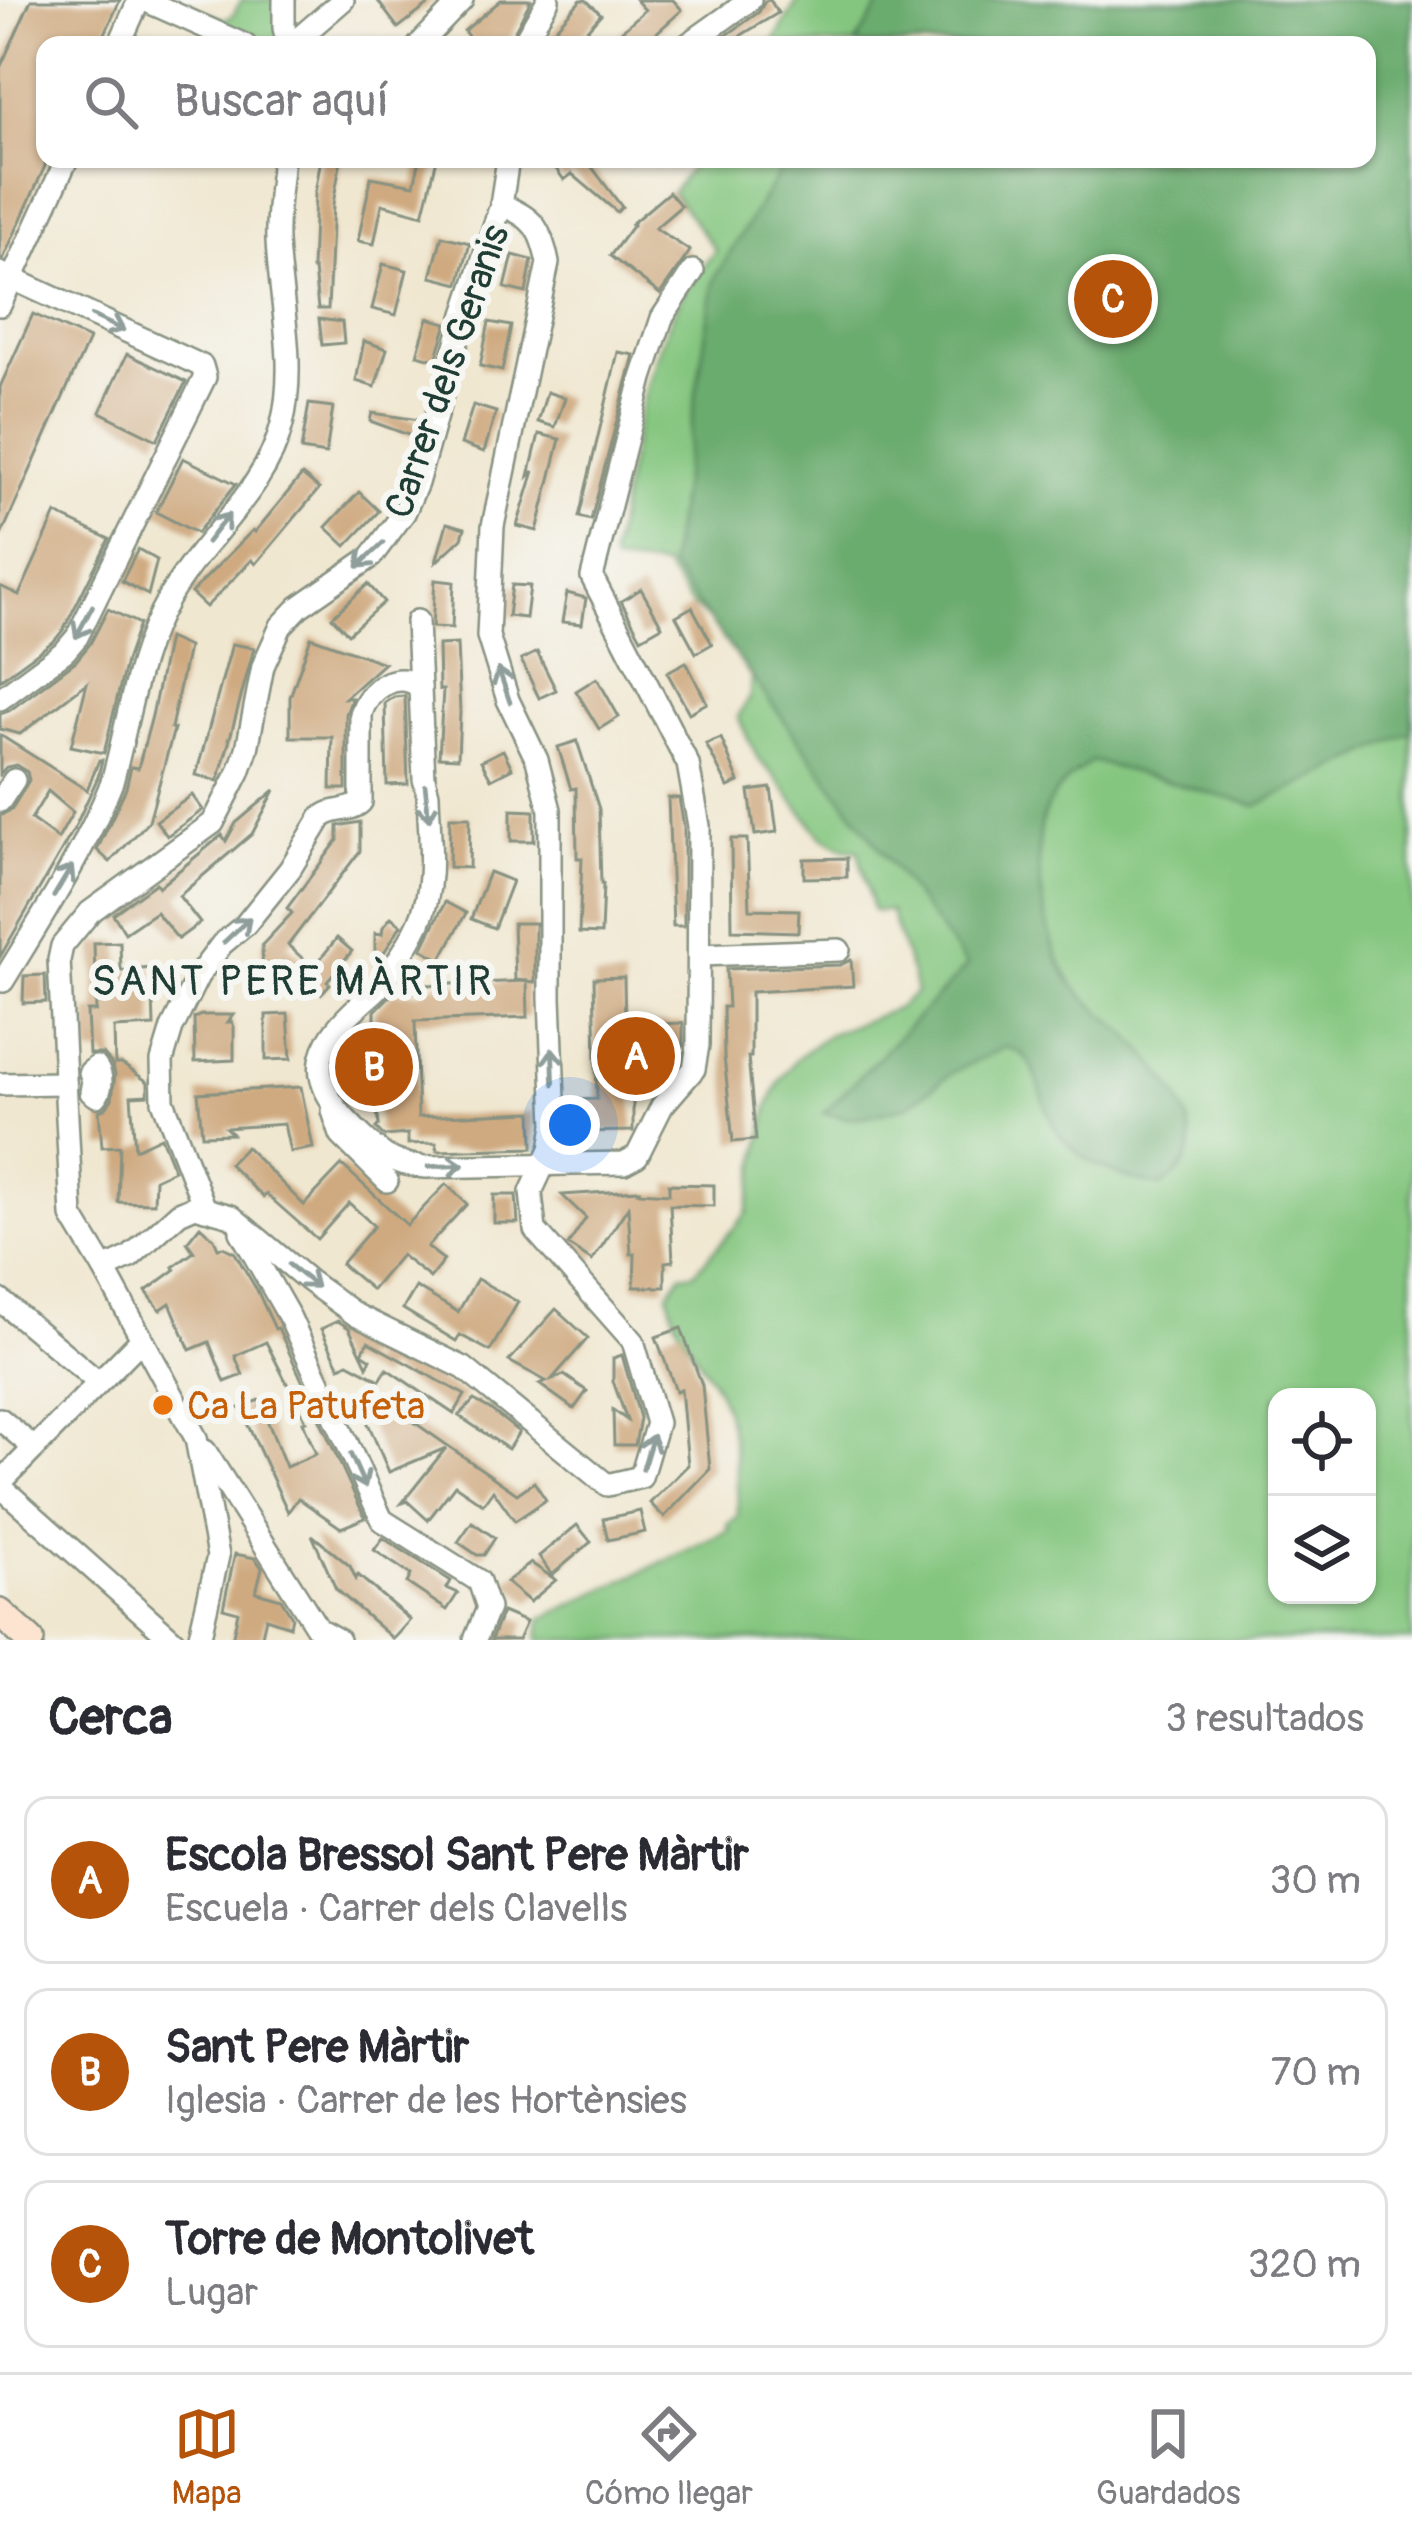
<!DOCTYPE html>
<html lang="es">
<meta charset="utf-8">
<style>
:root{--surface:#fff;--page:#f2f2f3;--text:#2b2b33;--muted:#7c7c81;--line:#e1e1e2;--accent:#b45309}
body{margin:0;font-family:Pangolin,sans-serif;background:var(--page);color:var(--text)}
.controls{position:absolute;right:36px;bottom:36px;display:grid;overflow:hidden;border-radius:24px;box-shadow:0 3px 9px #0004}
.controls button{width:108px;height:108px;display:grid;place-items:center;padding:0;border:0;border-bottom:3px solid var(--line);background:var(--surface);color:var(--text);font:60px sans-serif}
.you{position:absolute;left:570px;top:1125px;width:42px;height:42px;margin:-30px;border:9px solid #fff;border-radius:50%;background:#1a73e8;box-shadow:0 0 0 18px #1a73e833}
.badge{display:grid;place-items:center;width:78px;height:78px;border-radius:50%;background:var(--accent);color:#fff;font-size:39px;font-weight:700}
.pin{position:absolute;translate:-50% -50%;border:6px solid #fff;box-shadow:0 3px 12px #0006}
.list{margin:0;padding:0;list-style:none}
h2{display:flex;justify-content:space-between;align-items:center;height:156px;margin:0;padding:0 48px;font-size:51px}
h2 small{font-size:39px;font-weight:400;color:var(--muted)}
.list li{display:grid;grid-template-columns:78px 1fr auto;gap:36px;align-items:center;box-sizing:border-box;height:168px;margin:0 24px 24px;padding:0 24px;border:3px solid var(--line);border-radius:24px}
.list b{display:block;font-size:45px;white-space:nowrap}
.list p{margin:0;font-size:39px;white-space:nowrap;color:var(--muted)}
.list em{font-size:39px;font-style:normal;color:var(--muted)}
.icon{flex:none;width:66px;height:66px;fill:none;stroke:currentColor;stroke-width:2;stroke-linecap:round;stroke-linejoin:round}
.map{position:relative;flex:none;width:1412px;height:1640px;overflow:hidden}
.search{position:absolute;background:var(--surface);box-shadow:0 3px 9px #0004;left:36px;right:36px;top:36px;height:132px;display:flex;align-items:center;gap:30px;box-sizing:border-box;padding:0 42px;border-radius:24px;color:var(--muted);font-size:45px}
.sheet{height:732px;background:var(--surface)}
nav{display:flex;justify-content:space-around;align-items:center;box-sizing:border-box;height:168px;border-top:3px solid var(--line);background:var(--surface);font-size:33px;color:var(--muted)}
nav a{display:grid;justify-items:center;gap:6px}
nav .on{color:var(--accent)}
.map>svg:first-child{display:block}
</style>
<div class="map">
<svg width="1412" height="1640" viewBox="0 0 1412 1640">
<rect width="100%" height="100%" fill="#f6f6f2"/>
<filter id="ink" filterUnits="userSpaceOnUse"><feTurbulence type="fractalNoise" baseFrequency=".00833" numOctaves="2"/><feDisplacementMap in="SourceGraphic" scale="24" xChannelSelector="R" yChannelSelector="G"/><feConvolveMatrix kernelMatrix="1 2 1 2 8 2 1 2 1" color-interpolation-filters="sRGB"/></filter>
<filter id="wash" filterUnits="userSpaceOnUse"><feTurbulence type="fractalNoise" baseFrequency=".004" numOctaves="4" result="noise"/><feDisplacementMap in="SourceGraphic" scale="48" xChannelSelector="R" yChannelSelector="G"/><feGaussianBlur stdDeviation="2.7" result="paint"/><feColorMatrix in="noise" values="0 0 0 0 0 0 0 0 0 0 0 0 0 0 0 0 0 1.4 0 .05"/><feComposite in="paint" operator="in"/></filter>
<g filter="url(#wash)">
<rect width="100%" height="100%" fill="#f0e7d0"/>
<g fill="#84c67f" stroke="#52825a" stroke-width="3" fill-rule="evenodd">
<polygon points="164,0 175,0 225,20 234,14 241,0 282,0 281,35 268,43 260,44"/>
<path d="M798 0H1412V1640H539L541 1619 730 1530 727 1525 738 1516C737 1474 737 1434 719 1394 703 1359 674 1333 668 1293L681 1275 694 1273 747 1213 768 1107 780 1081 796 1059 827 1035 896 1009 916 993 912 975 890 911H873L858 850 844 849 821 836 773 774 758 759 738 717 750 696 751 676 713 622 692 606 664 567 613 562 611 556C632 459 645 324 716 251L672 192 697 159H1367V45H772ZM1277 1397H1367V1595H1277Z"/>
</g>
<path fill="#6bab6e" stroke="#457451" stroke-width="3" d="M883 0H1412V732L1256 806 1092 761C1074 774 1057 787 1047 807 1028 847 1045 940 1068 977 1083 1001 1108 1016 1128 1035 1165 1073 1230 1147 1160 1186 1121 1179 1075 1162 1054 1126 1043 1107 1038 1068 1023 1055 1019 1051 1012 1050 1006 1047L953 1072 907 1106 868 1116 847 1118 824 1113 967 966 669 566 714 279 787 159H1367V45H855Z"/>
<g id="blocks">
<g fill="#cfaa81" fill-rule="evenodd">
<polygon points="31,0 120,0 100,45 45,45 45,166 3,259 0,258 0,68"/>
<polygon points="377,0 435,0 398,28"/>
<polygon points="501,0 531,0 507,45 475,45 464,31"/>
<polygon points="581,0 586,0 601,14 573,45 540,45"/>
<polygon points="636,0 673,0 682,10 643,45 626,45 617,35 645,10"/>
<polygon points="770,0 778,13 725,45 713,45 759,12 765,1"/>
<polygon points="321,159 341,159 333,204 328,309 318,309 314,269 312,269 315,193"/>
<polygon points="420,159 437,159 423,215 382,204 374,244 358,241 371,177 414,185"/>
<polygon points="549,159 593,159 588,162 622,207 617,212 572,174 564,180"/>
<polygon points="669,192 681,206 655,228 690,251 660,294 610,256 633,225 631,224"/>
<polygon points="442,236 470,243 459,284 431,277"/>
<polygon points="513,255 532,260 526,293 505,288"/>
<polygon points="383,264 407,270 396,315 372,309"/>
<circle cx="1113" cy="298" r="13"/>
<polygon points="33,314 89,339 0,538 0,387"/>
<polygon points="428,318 447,323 436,360 417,355"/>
<polygon points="319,319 342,322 344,343 322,345"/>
<polygon points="489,322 511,326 502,371 480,366"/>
<polygon points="364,341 387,349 375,387 356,381"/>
<polygon points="618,352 634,355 591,520 579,517"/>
<polygon points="127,354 186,382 157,440 100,412"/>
<polygon points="547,392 565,398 555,427 538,422"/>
<polygon points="309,404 333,407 326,454 301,450"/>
<polygon points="473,405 496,412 484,452 461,444"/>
<polygon points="372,413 419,420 414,437 370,421"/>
<polygon points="539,434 560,439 537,531 517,526 534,471 529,476"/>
<polygon points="183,458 236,484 197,533 156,512"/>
<polygon points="302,475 319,489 256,564 252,560 206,607 191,593 253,530 255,532"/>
<polygon points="359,492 379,511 346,546 326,527"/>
<polygon points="56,514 109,539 64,629 55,640 0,680 0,586 19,595"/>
<polygon points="447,523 465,528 462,538 436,562"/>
<polygon points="138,549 157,560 148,595 122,581"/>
<polygon points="435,580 454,582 452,628 432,627"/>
<polygon points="368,584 384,602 348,634 332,617"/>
<polygon points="512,585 530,586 526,618 508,616"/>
<polygon points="641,589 662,626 641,638 621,601"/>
<polygon points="567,593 586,598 582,624 562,622"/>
<polygon points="692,607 712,644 696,653 676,616"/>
<polygon points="108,609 139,624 126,661 104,753 71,746 87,683 20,734 0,729 0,714 9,711 76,661 90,644"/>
<polygon points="311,637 384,663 345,698 352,698 346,714 346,789 331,789 332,737 290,737 290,697"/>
<polygon points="168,638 188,647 171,728 174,729 149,821 110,862 97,850 126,788 131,767 138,768 152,716"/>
<polygon points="232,644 254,648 230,738 227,738 230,739 218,781 196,775"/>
<polygon points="457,644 460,712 458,758 439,757 443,690 439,690 438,645"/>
<polygon points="537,652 556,690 539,698 521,660"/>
<polygon points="686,662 707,703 689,713 667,672"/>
<polygon points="597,678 619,717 599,729 576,691"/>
<polygon points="405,696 408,784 387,785 385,703 394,697"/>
<path d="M0 735 87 790 99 760H102L98 777 75 827 0 957V816L12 809 29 780 27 772 16 765 6 767 0 774ZM48 791 73 812 58 839 31 819Z"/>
<polygon points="721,738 739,782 728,787 706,744"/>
<polygon points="577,741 599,809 601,884 603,884 601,934 579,933 582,858 577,858 576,788 571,789 558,747"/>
<polygon points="503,750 512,768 491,779 481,761"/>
<polygon points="771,788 777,832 755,835 749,791"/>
<polygon points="275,790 252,834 179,896 200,923 178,939 156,912 125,933 113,914 156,883 159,887 222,835 226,841 236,823"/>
<polygon points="192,795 203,810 167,836 156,821"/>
<polygon points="668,798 679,798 684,827 684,926 673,926"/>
<polygon points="511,810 534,811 534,841 511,841"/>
<polygon points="450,817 470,817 469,868 449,867"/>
<polygon points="360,822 360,851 288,945 313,968 337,938 352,951 327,981 330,984 321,994 283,962 263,983 262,945 292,913 287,908 338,840 338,826"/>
<polygon points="731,839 747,839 750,909 799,910 798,932 732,930"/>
<polygon points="847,858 847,877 804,878 804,859"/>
<polygon points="489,872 512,881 494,928 471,919"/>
<polygon points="445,902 466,913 441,960 422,949"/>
<polygon points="391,917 401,925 375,967 375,933 382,934 383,927"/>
<polygon points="513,923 535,923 535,982 515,980"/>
<polygon points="120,942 121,971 152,968 154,1026 114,1028 115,1064 122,1064 148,1082 148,1095 131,1096 135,1149 161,1137 174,1170 155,1179 154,1203 118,1202 120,1146 102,1147 99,1111 106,1108 112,1099 115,1074 111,1063 103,1054 89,1054 87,1011 96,1011 94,943"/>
<polygon points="851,960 853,986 751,992 751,1057 748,1057 756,1140 733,1142 724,1057 723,1007 728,1007 726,969 840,965"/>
<polygon points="45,975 46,1002 23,1003 24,976"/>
<polygon points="624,977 625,1025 683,1023 683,1046 675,1046 676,1066 633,1067 633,1131 575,1132 575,1100 597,1099 594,978"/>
<polygon points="527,981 528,1017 415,1021 418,1117 532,1112 533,1148 437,1151 436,1143 408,1144 408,1134 384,1136 376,1128 379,1125 376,1103 354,1105 339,1084 336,1072 341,1049 347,1040 375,1037 375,1011 394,992 423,992 425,985"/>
<polygon points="288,1014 291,1059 266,1060 266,1015"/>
<polygon points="201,1015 234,1015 228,1022 232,1022 234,1027 234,1060 195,1062 194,1018"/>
<polygon points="301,1087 313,1148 290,1152 284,1124 226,1128 232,1134 202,1135 198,1093"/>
<polygon points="246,1147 304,1205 342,1165 407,1225 446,1184 467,1204 427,1247 444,1260 430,1278 401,1255 372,1290 341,1264 374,1226 349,1203 317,1239 266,1194 263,1197 229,1164"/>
<polygon points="669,1184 714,1185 714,1206 670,1205 673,1261 665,1262 665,1287 634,1287 635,1254 631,1254 628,1207 592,1261 568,1245 586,1218 562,1195 639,1190 638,1192 669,1194"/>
<polygon points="494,1195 516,1195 518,1223 494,1223"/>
<polygon points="200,1226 214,1239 218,1248 223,1247 235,1253 258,1292 275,1329 278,1328 365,1518 341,1528 298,1498 288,1512 240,1408 259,1400 286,1467 316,1454 303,1422 306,1421 266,1342 235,1356 243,1375 225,1382 209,1342 190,1350 170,1303 160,1310 146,1291 175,1270 173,1267 194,1252 187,1242"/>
<polygon points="477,1279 518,1302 490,1351 460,1335 456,1341 403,1309 416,1287 458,1312"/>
<polygon points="556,1309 588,1338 552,1379 564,1375 587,1391 574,1409 539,1384 546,1381 509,1361"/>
<polygon points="338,1321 349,1328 367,1366 371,1359 362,1353 368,1342 465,1395 454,1414 387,1369 380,1380 348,1363 340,1367 321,1329"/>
<polygon points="681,1328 702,1385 710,1469 664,1517 650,1503 688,1465 681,1389 676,1391 656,1337"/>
<polygon points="622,1355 640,1418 635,1445 614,1445 613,1410 627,1420 613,1381 613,1358"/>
<polygon points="474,1400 490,1409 519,1432 508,1449 459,1416"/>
<polygon points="388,1404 517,1494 534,1482 546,1500 515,1521 493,1490 483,1504 455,1485 428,1520 407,1501 402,1503 446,1448 389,1472 364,1414"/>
<polygon points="640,1511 645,1532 608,1540 603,1519"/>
<polygon points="472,1522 495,1538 484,1555 477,1555 458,1542"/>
<polygon points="577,1525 591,1542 552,1575 539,1556"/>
<polygon points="312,1535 350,1566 356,1579 358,1575 410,1620 393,1639 336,1589"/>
<polygon points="383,1538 451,1581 447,1588 458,1593 447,1610 407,1583 411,1575 374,1550"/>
<polygon points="235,1554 255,1558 262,1568 256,1592 281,1599 292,1617 290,1626 266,1618 261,1640 232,1640 238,1612 223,1608"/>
<polygon points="531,1563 556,1580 530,1602 506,1582"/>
<polygon points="502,1612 526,1622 518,1640 491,1640"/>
</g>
</g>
</g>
<g filter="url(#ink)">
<use href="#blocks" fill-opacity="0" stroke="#889282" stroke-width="3"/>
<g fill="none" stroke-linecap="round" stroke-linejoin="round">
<defs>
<g id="street">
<polyline points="144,0 245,45"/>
<polyline points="284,0 284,28 288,45"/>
<polyline points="119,45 139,0"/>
<polyline points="291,45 343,0"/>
<polyline points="419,45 462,0"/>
<polyline points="522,45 548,0"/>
<polyline points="687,45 750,0"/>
<polyline points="0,273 202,366 205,377 77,637 65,651 0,699"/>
<polyline points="0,305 67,159"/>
<path d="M417 621 424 779 428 794C429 837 437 883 419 923 411 940 387 981 373 993 318 1040 297 1072 355 1129 379 1153 391 1165 426 1167L624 1163 637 1156 662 1106 694 1069 698 1045 699 826 688 764 592 577 642 378 662 318 693 271"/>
<polyline points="0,801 14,780"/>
<polyline points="699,955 839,950"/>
<path d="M3 981C42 917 84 853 112 782 129 721 136 654 168 599 201 540 267 490 282 424 297 363 280 302 277 241 276 214 280 186 283 159"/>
<path d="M96 1067C103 1076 102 1087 97 1096L91 1092 93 1081 90 1072Z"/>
<polyline points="0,1084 65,1083"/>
<polyline points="333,1111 341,1135 387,1181"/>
<path d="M205 1209 163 1101 162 1061 172 1028 198 976 222 944 245 925 290 869 321 818C332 807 350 813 361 802V714C368 689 397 669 420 687"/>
<polyline points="241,1232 290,1318 382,1520 479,1581 488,1608 475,1640"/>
<path d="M104 1269 130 1257 179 1213 195 1206 231 1216 309 1281 356 1315 464 1368 607 1485 641 1477 657 1423 633 1341 535 1230 531 1192 551 1149 555 1125 550 998V810L537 760 508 700 488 636 493 526 548 263C541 229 534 217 501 205"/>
<polyline points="0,1300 98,1382"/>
<polyline points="0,1419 34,1448"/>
<polyline points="205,1451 318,1629 338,1640"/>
<polyline points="0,1483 141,1340"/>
<polyline points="0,1486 173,1640"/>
<polyline points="199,1640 218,1556 196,1438 104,1269 72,1216 59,960 62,946 90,912 213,823 239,772 247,749 263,666 281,626 299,607 371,557 404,513 417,483 465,314 501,205 508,159"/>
</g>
<polyline id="secondary" points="0,1613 30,1640"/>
</defs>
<use href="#street" stroke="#889282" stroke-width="26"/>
<use href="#secondary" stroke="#889282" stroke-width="32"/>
<use href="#street" stroke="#fff" stroke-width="21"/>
<use href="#secondary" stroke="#fde4d1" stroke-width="27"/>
</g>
<defs><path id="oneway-shaft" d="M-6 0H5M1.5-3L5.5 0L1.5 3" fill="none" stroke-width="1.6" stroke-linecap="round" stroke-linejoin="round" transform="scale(3)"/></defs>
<g stroke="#8f9e9a">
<use href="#oneway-shaft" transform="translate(108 323) rotate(25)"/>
<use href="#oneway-shaft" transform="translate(218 528) rotate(-52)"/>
<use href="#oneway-shaft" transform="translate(370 555) rotate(137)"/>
<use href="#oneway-shaft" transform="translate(84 622) rotate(118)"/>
<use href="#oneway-shaft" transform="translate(504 685) rotate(-109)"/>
<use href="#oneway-shaft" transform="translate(427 803) rotate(84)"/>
<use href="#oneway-shaft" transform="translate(63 881) rotate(-59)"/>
<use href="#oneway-shaft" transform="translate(237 930) rotate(-43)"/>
<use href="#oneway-shaft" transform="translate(553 1066) rotate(-92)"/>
<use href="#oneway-shaft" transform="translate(446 1166) rotate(-2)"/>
<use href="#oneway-shaft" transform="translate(303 1276) rotate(39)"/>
<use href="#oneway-shaft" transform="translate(648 1452) rotate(-73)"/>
<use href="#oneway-shaft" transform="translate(358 1471) rotate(66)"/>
</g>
</g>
<circle fill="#e8710a" stroke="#f6f6f2" stroke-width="4.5" cx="163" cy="1405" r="12"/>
<g text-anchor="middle" stroke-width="12" stroke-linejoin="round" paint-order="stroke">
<g font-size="39" fill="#1f3d34" stroke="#f6f6f2">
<text transform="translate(446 371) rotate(-71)" y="14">Carrer dels Geranis</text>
</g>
<g font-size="39" fill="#c56008" stroke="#f6f6f2" text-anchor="start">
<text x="187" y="1419">Ca La Patufeta</text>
</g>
<g font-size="42" letter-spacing="3" fill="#1f3d34" stroke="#f6f6f2">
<text x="293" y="995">SANT PERE MÀRTIR</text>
</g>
</g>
</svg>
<div class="controls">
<button><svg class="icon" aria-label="locate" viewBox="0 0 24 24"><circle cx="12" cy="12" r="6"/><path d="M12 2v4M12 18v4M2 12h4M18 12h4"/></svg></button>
<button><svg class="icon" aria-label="layers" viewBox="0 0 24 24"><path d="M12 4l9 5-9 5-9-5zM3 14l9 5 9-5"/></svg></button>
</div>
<div class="you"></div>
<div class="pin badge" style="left:636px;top:1056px">A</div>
<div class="pin badge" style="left:374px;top:1067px">B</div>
<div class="pin badge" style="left:1113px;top:299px">C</div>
<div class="search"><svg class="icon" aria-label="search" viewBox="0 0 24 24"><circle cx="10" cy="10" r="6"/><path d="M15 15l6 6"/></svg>Buscar aquí</div>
</div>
<section class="sheet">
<h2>Cerca<small>3 resultados</small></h2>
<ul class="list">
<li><span class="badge">A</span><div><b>Escola Bressol Sant Pere Màrtir</b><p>Escuela · Carrer dels Clavells</p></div><em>30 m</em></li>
<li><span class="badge">B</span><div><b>Sant Pere Màrtir</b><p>Iglesia · Carrer de les Hortènsies</p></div><em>70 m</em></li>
<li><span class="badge">C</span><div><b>Torre de Montolivet</b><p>Lugar</p></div><em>320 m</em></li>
</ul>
</section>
<nav>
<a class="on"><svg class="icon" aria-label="map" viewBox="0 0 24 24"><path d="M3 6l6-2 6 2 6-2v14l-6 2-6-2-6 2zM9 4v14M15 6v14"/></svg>Mapa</a>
<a><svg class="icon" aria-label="directions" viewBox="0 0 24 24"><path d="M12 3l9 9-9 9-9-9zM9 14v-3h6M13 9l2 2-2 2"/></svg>Cómo llegar</a>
<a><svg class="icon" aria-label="saved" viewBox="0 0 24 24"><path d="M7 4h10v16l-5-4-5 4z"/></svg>Guardados</a>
</nav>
